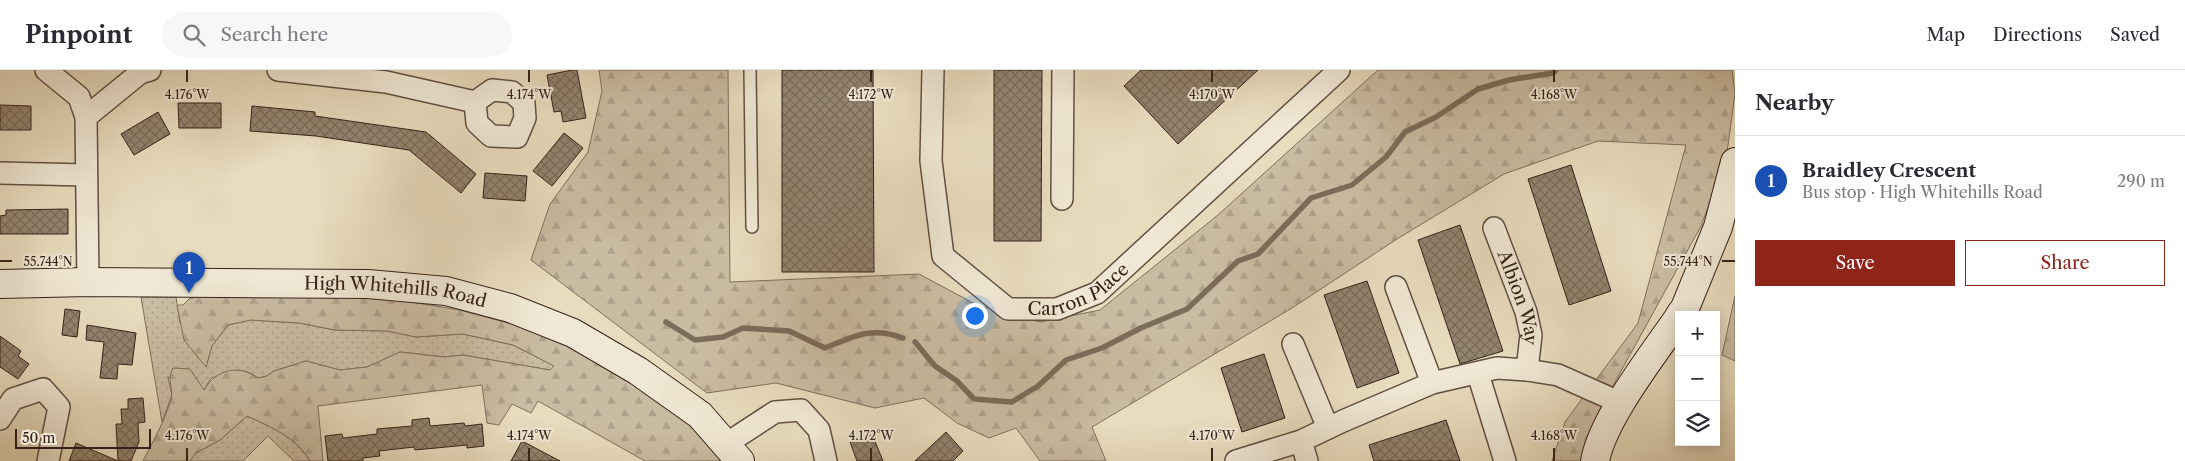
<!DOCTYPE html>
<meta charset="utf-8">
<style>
:root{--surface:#fff;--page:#f7f7f7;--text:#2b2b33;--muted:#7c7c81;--line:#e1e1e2;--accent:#8f2418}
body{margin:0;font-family:"Libre Caslon Text",serif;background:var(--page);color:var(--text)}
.controls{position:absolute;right:15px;bottom:15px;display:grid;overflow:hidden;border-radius:0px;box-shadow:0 2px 12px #0003}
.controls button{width:45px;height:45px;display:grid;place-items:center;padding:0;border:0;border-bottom:1px solid var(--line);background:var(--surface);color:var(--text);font:25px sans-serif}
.scale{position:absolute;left:15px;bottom:12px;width:136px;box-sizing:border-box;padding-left:5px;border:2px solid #362218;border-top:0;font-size:14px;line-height:18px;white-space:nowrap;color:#362218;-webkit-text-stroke:4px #f0e8d5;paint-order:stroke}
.you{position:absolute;left:974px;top:245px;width:18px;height:18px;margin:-12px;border:4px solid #fff;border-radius:50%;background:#1a73e8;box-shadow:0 0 0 8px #1a73e833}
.badge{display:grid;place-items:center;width:32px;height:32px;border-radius:50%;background:var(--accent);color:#fff;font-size:16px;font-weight:700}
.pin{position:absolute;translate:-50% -41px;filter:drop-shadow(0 1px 2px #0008)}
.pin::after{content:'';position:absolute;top:26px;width:18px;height:15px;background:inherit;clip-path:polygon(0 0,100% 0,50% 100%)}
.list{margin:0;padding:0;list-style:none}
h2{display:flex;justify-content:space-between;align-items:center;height:65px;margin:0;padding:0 20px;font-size:21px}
h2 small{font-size:16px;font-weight:400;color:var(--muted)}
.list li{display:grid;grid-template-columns:32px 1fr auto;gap:15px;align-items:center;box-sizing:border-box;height:90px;padding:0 20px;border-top:1px solid var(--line)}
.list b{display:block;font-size:19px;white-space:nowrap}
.list p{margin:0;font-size:16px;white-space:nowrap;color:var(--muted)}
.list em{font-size:16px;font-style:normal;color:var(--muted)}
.actions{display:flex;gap:10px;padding:15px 20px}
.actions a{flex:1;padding:11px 0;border:1px solid var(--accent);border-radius:0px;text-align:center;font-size:18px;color:var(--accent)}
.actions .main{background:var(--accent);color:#fff}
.icon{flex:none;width:28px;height:28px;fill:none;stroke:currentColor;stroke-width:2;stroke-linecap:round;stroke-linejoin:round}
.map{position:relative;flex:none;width:1735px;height:391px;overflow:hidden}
header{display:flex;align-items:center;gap:30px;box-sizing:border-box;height:70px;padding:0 25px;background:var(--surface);border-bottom:1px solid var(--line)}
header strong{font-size:24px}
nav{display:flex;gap:28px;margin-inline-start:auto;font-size:18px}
.search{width:350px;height:45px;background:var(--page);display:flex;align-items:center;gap:12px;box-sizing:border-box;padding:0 18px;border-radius:28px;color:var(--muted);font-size:19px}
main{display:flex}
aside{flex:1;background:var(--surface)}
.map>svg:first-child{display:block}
</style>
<header>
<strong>Pinpoint</strong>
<div class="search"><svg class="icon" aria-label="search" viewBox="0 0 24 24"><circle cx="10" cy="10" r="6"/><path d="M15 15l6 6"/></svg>Search here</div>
<nav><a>Map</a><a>Directions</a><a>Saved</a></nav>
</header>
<main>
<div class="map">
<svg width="1735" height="391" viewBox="0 0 1735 391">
<defs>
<pattern id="grass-dots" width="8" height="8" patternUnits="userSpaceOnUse" patternTransform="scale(1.25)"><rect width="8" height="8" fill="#cabca2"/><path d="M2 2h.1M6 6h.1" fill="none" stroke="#aea18b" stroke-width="1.8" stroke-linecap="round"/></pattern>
<pattern id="forest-firs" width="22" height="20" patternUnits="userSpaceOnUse" patternTransform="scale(1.25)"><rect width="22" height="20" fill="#cabca2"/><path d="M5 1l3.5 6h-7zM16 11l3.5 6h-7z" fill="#aea18b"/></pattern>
<pattern id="building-cross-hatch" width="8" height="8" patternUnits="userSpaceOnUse" patternTransform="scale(1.25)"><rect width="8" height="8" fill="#93836e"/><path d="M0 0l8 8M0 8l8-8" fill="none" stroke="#796b59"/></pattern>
</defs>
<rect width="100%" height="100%" fill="#e8dcbe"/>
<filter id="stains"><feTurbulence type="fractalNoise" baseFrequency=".004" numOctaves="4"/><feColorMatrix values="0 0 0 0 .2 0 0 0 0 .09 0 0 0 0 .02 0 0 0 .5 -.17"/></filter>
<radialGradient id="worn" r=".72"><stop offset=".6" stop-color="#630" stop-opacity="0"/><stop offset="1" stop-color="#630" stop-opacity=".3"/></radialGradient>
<g fill="url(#grass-dots)" stroke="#806f5d">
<path d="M141 227H176L180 253 206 296 212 276 228 255 250 250 299 253 335 260 387 261 416 267 463 264 513 275 555 296 550 300 463 285 444 287 400 282 367 297 340 300 306 291 274 301 267 306 258 308C238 294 232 302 211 308L204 320 168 307 172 325 162 352Z"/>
<path d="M247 346C271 357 296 367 310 391H294L268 366 243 391H190L196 383 220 370Z"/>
</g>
<g fill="url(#forest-firs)" stroke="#806f5d">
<polygon points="599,0 728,0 730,212 919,204 977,235 1040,252 1100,240 1218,145 1378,0 1732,0 1735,23 1726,90 1701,156 1599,341 1583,391 1552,391 1565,352 1638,253 1686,75 1598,71 1504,104 1397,169 1292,238 1092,357 1106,391 1040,391 1016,358 989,368 957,353 924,328 875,338 776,313 707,323 531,190 550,134 588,82 602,21"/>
<path d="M212 223 387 228 460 240 519 256 581 281 644 319 686 351 725 391H645L538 331 531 343 512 334 499 355 487 353 482 315 318 336 323 391H310C296 367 271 357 247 346L220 370 196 383 190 391H143C153 371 165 351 171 329 174 317 166 311 173 298L190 299 204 320C217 299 238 294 258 308L267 306 274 301 306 291 340 300 367 297 400 282 444 287 463 285 550 300 554 296 513 275 463 264 416 267 387 261 335 260 299 253 251 250 228 255 212 276 206 297 184 270 177 235H183L189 229Z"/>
<polygon points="1735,226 1735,291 1722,285"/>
</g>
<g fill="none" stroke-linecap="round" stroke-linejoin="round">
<g stroke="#7c6c5a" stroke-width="5.5">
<path d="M666 252 695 270 723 267 743 258 789 261 825 278C854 266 873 256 903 268"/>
<polyline points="915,272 935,296 957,311 974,329 1012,332 1038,316 1066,290 1102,278 1141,258 1187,239 1238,191 1258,184 1311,128 1352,115 1386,87 1405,62 1436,47 1478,19 1509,10 1553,3 1556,0"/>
</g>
</g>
<g fill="url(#building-cross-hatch)" stroke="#362218">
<polygon points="572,0 577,0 586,48 563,52 561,41 554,42 547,5"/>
<polygon points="782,0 873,0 874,202 782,202"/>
<polygon points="994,0 1042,0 1041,171 994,171"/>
<polygon points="1141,0 1258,0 1178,74 1124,16"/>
<polygon points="178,33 221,33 221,58 179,58"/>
<polygon points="0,35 31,36 31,60 0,60"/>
<polygon points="252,36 315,42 315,46 426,62 476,104 461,123 409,80 316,66 250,61"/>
<polygon points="158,42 170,64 134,85 121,64"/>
<polygon points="564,63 583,78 552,116 533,101"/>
<polygon points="1571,95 1611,221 1569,235 1528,109"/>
<polygon points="485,103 527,106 525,131 483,128"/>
<polygon points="68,139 68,164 0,164 0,146 6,145 6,140"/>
<polygon points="1460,155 1503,281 1460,294 1418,170"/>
<polygon points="1367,211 1399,303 1357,318 1324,225"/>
<polygon points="65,239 80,241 77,267 62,265"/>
<polygon points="87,255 136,263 132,295 118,294 117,309 100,308 104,272 86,270"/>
<polygon points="0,266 21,281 18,286 29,294 18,309 0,297"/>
<polygon points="1264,284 1285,348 1242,362 1221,298"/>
<polygon points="143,328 145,352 138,353 139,372 131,391 118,391 116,354 122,354 121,339 128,339 128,329"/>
<polygon points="429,348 430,356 464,353 465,356 482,354 484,376 467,378 467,375 415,380 414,377 379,381 380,386 363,388 363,391 328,391 325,366 342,364 343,368 377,364 377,359 412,356 412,350"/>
<polygon points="1446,350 1460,391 1374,391 1369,375"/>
<polygon points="946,362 963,381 953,391 915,391"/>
<polygon points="872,364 883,391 857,391 850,372"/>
<polygon points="522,371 560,391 511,391"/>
<polygon points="76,373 118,391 69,391"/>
</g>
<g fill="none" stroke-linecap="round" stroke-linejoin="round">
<defs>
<polyline id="lane" points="750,0 752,157"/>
<g id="street">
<polyline points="46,0 79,27 86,47 88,212"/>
<polyline points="278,0 386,12 475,32"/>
<path id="s1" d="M933 0 931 91 943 186 1008 239H1057L1097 223 1339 0"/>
<polygon points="492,20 512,22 524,33 525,48 517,67 491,66 477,53 475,32"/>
<polyline points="86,47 140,3 150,0"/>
<polyline points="0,103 86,105"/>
<polyline points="1062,129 1063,0"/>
<path id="s2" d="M1494 158 1526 242 1531 265 1527 300"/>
<polyline points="1396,217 1432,313"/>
<polyline points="1293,274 1328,358"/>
<polyline points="1478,304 1505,391"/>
<polyline points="0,349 13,329 43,319 59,337 48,391"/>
<polyline points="1301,371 1307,391"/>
<polyline points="726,374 775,342 801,340 819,360 826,391"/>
<polyline points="1236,391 1301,371 1343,351 1432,313 1497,298 1527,300 1558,305 1621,333"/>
</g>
<g id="secondary">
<path id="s3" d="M0 214 88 212 368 214 446 221 510 238 573 263 638 301 700 345 740 391"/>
<polyline points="1680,245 1685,238 1718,157 1735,92"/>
<path d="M1595 391C1603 348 1653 285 1679 247"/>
</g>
</defs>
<use href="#lane" stroke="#625042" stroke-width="14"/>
<use href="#street" stroke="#625042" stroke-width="24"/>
<use href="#secondary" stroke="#362218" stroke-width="30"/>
<use href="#lane" stroke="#f0e8d5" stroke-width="11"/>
<use href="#street" stroke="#f0e8d5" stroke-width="21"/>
<use href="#secondary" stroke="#f0e8d5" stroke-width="28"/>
</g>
<path fill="none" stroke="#362218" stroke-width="2" d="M187 0V12M529 0V12M871 0V12M1212 0V12M1554 0V12M0 191H12M1722 191H1735M187 378V391M529 378V391M871 378V391M1212 378V391M1554 378V391"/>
<g text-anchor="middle" stroke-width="4" stroke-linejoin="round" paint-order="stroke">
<g font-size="18" fill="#362218" stroke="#f0e8d5">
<text dy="6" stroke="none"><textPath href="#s1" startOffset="346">Carron Place</textPath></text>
<text dy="6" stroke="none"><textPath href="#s3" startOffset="396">High Whitehills Road</textPath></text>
<text dy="6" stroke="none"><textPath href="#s2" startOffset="74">Albion Way</textPath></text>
</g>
</g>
<g font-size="12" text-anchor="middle" fill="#362218" stroke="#f0e8d5" stroke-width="4" stroke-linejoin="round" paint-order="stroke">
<text x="187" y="29">4.176°W</text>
<text x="529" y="29">4.174°W</text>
<text x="871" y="29">4.172°W</text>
<text x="1212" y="29">4.170°W</text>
<text x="1554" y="29">4.168°W</text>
<text x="48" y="196">55.744°N</text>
<text x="1688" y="196">55.744°N</text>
<text x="187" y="370">4.176°W</text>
<text x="529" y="370">4.174°W</text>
<text x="871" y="370">4.172°W</text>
<text x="1212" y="370">4.170°W</text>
<text x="1554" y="370">4.168°W</text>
</g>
<rect width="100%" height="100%" filter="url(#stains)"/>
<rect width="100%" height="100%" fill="url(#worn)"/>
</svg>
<div class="controls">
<button>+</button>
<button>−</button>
<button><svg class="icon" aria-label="layers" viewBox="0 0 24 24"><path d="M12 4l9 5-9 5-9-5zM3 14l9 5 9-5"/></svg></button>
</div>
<div class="scale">50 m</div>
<div class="you"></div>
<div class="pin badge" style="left:189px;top:223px;background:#1a4fb4">1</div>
</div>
<aside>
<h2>Nearby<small></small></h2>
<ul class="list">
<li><span class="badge" style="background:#1a4fb4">1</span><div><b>Braidley Crescent</b><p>Bus stop · High Whitehills Road</p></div><em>290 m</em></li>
</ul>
<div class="actions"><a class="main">Save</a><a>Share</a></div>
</aside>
</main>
